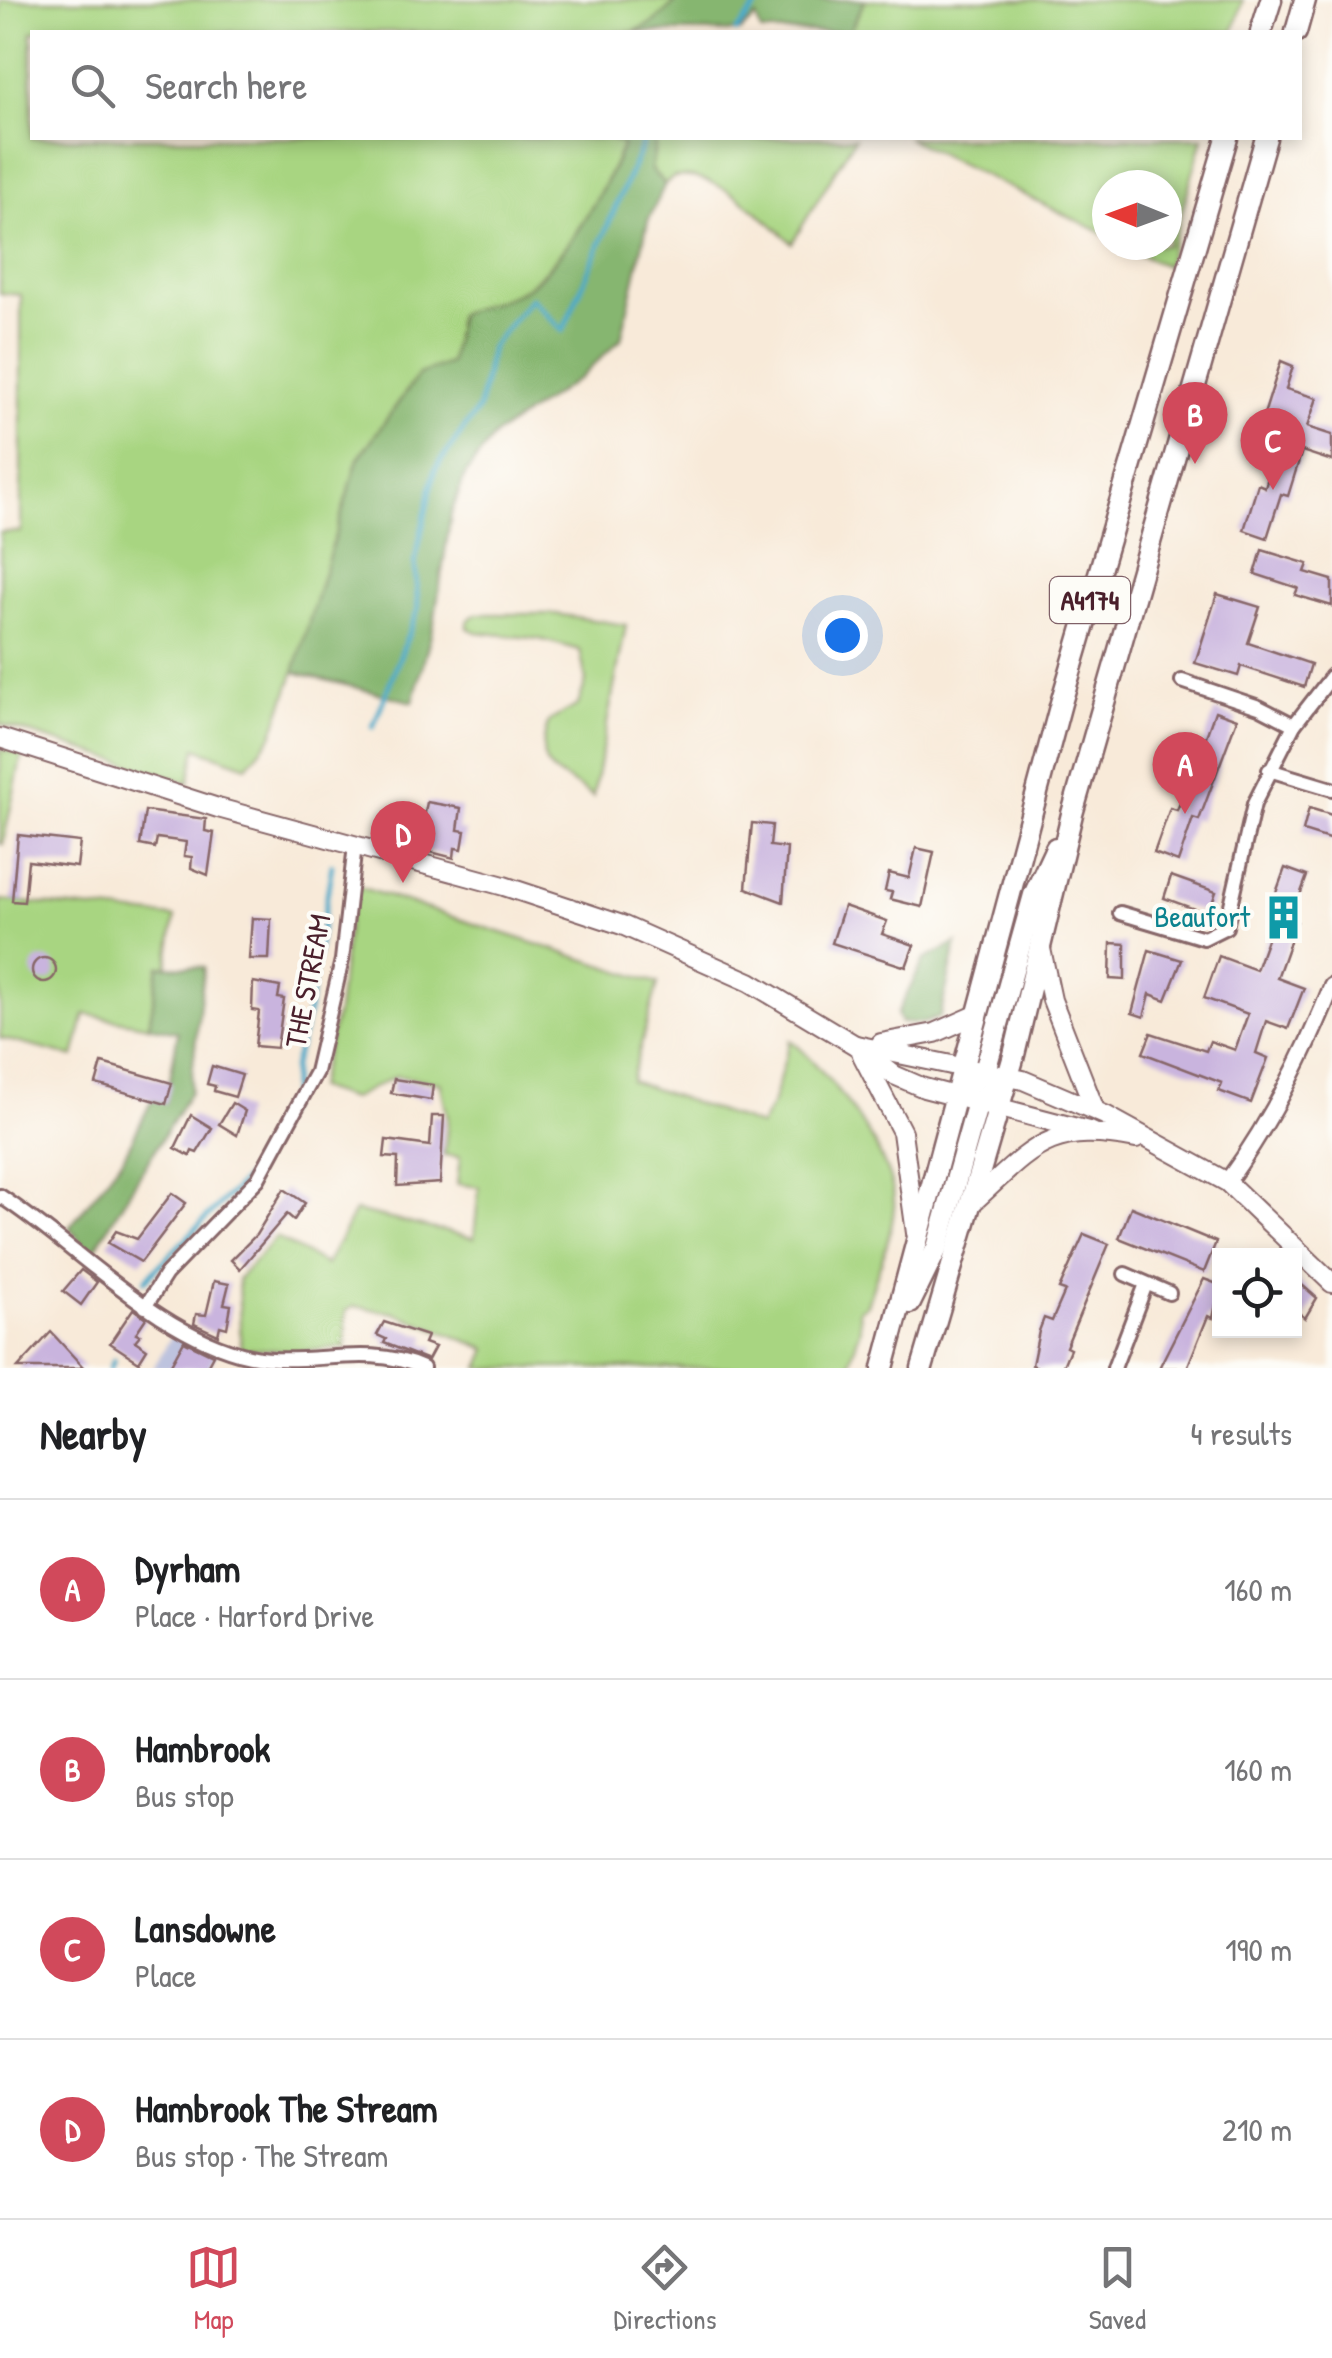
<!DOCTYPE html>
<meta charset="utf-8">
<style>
:root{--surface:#fff;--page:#f6f6f6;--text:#202124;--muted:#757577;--line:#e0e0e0;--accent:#d1495b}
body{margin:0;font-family:"Patrick Hand",sans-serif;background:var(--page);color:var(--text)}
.controls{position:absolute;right:30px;bottom:30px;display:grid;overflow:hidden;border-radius:0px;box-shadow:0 5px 15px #0003}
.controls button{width:90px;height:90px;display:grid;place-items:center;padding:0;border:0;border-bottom:2px solid var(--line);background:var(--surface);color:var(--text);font:50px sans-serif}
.compass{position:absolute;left:1092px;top:170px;width:90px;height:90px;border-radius:50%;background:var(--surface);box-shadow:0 5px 15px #0003;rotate:271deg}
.you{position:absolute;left:842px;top:635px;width:35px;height:35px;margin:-25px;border:8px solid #fff;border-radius:50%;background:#1a73e8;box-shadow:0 0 0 15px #1a73e833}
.badge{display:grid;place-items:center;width:65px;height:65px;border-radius:50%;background:var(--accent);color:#fff;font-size:32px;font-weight:700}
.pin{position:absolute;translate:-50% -82px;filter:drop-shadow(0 2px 5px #0008)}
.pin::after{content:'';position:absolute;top:52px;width:35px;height:30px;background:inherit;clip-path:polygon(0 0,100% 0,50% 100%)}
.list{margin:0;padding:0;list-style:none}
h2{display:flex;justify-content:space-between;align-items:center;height:130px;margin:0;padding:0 40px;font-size:42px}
h2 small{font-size:32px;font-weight:400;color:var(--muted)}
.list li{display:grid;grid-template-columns:65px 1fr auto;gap:30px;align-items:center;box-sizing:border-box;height:180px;padding:0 40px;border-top:2px solid var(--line)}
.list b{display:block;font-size:38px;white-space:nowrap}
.list p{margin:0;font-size:32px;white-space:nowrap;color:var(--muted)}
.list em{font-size:32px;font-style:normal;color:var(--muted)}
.icon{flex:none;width:55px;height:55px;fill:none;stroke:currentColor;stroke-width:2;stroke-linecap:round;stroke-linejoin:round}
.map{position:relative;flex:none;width:1332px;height:1368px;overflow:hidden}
.search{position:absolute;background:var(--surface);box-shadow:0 5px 15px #0003;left:30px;right:30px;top:30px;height:110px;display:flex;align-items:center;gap:25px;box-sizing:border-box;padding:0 35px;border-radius:0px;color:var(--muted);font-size:38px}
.sheet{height:850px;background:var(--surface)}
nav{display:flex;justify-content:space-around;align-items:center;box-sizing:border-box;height:140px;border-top:2px solid var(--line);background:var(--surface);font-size:28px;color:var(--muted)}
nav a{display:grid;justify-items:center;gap:5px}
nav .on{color:var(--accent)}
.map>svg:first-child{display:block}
</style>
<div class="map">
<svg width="1332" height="1368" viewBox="0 0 1332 1368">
<rect width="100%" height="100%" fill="#fdfcf7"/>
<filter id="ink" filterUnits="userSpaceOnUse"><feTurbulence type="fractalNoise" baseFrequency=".01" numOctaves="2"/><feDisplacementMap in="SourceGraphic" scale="20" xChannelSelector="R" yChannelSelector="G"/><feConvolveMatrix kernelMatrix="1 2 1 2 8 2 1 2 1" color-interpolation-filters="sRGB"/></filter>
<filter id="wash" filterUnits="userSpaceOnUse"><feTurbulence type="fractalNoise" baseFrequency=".0048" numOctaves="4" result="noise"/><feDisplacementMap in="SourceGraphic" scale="40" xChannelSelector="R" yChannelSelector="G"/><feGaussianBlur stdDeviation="2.25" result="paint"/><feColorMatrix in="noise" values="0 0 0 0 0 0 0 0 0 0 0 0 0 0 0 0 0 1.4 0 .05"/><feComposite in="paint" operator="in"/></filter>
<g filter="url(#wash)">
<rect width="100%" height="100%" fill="#f8ead9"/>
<polygon fill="#bdc3de" points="176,1328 217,1353 209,1368 153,1368"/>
<g fill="#a8d581" stroke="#797a56" stroke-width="2.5">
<path d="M0 0H678L653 23 633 32H32V138H609L623 144C603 191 571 250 532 283 512 300 482 304 459 314L450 363 419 374 358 459 307 636 272 736 247 766 196 748 189 783 0 724V532H21V295L0 293Z"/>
<polygon points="865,0 1243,0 1233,32 849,32"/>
<path d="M652 138H855L792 243C761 215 718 171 674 177L665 184 651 170 656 142Z"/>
<polygon points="907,138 1203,138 1166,266 1117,245 1167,245 1167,185 1107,185 1107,235"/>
<path d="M476 614H556L626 625 593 797C559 770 530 775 549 721L578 705 586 681 580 650 539 639 476 632 468 628V620Z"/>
<polygon points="0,749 22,754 3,844 0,844"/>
<path d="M353 885 658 983 631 1081 760 1126 773 1102 790 1040 797 1045C831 1078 898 1159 894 1208 891 1240 876 1274 867 1305L859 1310 860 1329 849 1368H479L487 1349 395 1313 354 1306 346 1311V1347L305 1351 241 1348 238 1279 276 1237 326 1265 355 1211 474 1238 479 1187 457 1184 460 1157 444 1155 448 1118 440 1082 396 1076 351 1099 317 1088 337 1011Z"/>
<polygon points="0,900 175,917 167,967 159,966 149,1026 85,1014 74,1057 0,1038"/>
</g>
<g fill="#86b66f" stroke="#686a4d" stroke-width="2.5">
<polygon points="678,0 865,0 849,32 761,32 756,17 740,32 633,32 653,23"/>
<path d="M609 138H652L656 141 651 170 665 184 648 221 621 339 581 377 495 435 466 473 451 514 434 623 413 702 294 672 358 459 419 374 450 363 459 314C482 304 512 300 532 284 570 251 604 191 623 145Z"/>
<polygon points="957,943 940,1017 924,1023 901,1023 897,1014 924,960"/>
<polygon points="159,966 204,967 190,1092 92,1254 69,1228 123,1158 152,1100 166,1103 178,1032 149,1026"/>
</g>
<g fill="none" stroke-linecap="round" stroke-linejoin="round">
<g stroke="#4baac9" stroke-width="5">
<polyline points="736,32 762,0"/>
<polyline points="373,727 418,609 415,562 435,469 479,408 491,347 531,298 563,331 642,145 641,138"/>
<polyline points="145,1280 251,1173 291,1098 293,1068 307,1017 332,865"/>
<polyline points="110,1368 114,1360"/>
</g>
</g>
<g id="blocks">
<g fill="#c9b4de">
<polygon points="1281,361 1293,366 1286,389 1317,398 1307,427 1332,435 1332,461 1302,451 1288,496 1281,494 1267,538 1244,530 1258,484 1265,487 1283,431 1261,424"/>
<polygon points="1262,550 1308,564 1305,572 1332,580 1332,606 1295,595 1298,588 1255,574"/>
<polygon points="1217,594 1260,607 1248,643 1311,664 1304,687 1241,666 1238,676 1195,663"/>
<polygon points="1215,711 1237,719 1199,820 1193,818 1178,862 1154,853 1170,808 1177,810 1195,768"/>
<polygon points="427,802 461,808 458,830 465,831 462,849 455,848 454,858 384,840 386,826 416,829 417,823 423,824"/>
<polygon points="1309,808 1332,815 1332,840 1303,831"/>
<polygon points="145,811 206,819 205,831 214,833 208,875 191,868 192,857 184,856 186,842 157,838 155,848 140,845"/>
<polygon points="752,823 772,825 770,846 787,848 783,902 746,888"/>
<polygon points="18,835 80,842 77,867 28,861 24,902 12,901"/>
<polygon points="916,848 934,852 922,907 890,899 892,892 885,891 889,873 909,878"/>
<polygon points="1285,868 1307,876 1291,920 1297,922 1277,978 1304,988 1288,1029 1266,1021 1256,1053 1268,1058 1251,1103 1219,1091 1222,1083 1143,1053 1151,1033 1206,1051 1210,1041 1235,1050 1248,1014 1204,998 1219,956 1256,970 1276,914 1269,912"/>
<polygon points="1171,876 1216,892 1208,914 1164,898"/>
<polygon points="844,906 887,921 882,934 914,945 906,967 832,943"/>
<polygon points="252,918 271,919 269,959 249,959"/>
<polygon points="1111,943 1125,944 1125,980 1110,979"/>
<polygon points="1149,950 1182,960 1166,1000 1150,994 1144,1017 1132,1013"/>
<circle cx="44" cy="970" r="12"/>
<polygon points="253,982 280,987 278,998 284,999 277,1048 255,1046 259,1011 252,1010"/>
<polygon points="102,1063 172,1083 166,1104 96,1084"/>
<polygon points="212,1066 242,1075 235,1097 214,1091 215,1086 207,1084"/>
<polygon points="394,1079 433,1085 431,1100 391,1093"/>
<polygon points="232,1103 245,1111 237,1135 219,1124"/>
<polygon points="191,1115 212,1128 197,1153 192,1151 190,1156 175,1148"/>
<polygon points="432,1116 444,1116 440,1183 397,1186 398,1158 384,1157 386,1140 430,1146"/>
<polygon points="284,1189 305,1203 294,1220 287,1214 240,1269 231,1260 256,1235"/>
<polygon points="172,1193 186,1203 141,1262 108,1243 116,1231 137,1239"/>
<polygon points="1131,1207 1216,1242 1204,1272 1119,1238"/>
<polygon points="1084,1234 1109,1244 1066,1347 1070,1349 1062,1368 1039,1368 1032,1365 1039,1331 1044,1318 1052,1321 1065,1291 1059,1289"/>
<polygon points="81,1270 97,1282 81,1305 63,1291"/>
<polygon points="1294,1278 1317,1298 1305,1318 1294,1309"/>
<polygon points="1204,1279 1220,1285 1213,1318 1208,1316 1187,1368 1159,1368"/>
<polygon points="214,1281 229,1284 224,1304 231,1305 227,1328 220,1326 218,1335 194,1324 196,1314 206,1315"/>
<polygon points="133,1309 146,1318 136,1333 140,1335 135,1341 147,1349 139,1362 110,1343"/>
<polygon points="384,1322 427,1336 424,1343 435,1347 428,1360 384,1343 386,1339 377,1335"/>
<polygon points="51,1332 84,1368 18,1368"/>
<polygon points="184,1341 213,1355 206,1368 169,1368"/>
</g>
</g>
</g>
<g filter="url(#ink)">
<use href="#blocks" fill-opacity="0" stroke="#876668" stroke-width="2.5"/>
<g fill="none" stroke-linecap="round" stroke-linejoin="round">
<defs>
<g id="minor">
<polyline points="1182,681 1259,707 1294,725"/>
<polyline points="1269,770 1332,789"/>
<polyline points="1120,913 1204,938 1226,927 1254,804 1294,725 1332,676"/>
<path d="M0 1196C78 1246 158 1336 250 1356 309 1368 365 1342 423 1368"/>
<polyline points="1125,1274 1169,1293"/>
<polyline points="145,1307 166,1274 258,1179 316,1072 342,960 355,845"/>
<polyline points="1114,1368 1146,1284"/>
</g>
<path id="tertiary" d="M1227 1182C1271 1122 1304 1056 1332 986"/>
<g id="secondary">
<polyline points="0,738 218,808 504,886 622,925 750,982 855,1045 894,1075 924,1088 1092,1132"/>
<polyline points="1041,949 1052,1000 1095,1110"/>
<polyline points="881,1043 935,1033 976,1015"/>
<polyline points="856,1045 1023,1080 1105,1115 1227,1182 1332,1283"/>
<polyline points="862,1055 902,1132 916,1233"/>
<path d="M972 1203C1034 1147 1048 1122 1136 1139"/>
</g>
<g id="trunk">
<polyline points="1261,32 1271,0"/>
<polyline points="1296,32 1305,0"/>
<polyline points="955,1096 985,1071 1034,895 1056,848"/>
<polyline points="910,1303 937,1248 978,1102 1008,1077"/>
<polyline points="883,1368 1061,703 1227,138"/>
<polyline points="922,1368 1013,1059 1072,814 1266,138"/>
</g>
</defs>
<use href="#minor" stroke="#876668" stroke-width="18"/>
<use href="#tertiary" stroke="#876668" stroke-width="20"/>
<use href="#secondary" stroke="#876668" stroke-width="22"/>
<use href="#trunk" stroke="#876668" stroke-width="25"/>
<use href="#minor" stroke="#fff" stroke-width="12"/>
<use href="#tertiary" stroke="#fff" stroke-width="15"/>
<use href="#secondary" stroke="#fff" stroke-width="18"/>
<use href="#trunk" stroke="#fff" stroke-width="20"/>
</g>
</g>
<defs>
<symbol id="building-bare" viewBox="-9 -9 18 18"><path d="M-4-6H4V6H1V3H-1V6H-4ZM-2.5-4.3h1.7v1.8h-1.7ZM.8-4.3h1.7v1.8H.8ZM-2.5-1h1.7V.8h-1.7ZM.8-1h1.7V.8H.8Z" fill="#0f9aa8" stroke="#fdfcf7" stroke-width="2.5" paint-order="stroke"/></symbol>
</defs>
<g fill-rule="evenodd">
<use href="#building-bare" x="1252" y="886" width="63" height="63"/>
</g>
<g text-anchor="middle" stroke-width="8" stroke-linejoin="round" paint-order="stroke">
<rect fill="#fdfcf7" stroke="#806168" stroke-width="2.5" x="1050" y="577" width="80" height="46" rx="8"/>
<g font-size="28" font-weight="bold" fill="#4a1f2b">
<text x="1090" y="610">A4174</text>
</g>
<g font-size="30" fill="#0d838f" stroke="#fdfcf7" text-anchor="end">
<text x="1250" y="927">Beaufort</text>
</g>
<g font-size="30" fill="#4a1f2b" stroke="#fdfcf7">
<text transform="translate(308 981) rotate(-79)" y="10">THE STREAM</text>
</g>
</g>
</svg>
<div class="controls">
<button><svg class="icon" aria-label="locate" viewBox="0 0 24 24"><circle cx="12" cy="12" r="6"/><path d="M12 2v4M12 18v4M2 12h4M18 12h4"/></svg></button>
</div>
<svg class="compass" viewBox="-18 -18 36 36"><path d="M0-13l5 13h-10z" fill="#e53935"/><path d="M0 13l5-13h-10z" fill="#757577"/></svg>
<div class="you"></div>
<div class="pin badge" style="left:1185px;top:814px">A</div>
<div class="pin badge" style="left:1195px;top:464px">B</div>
<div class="pin badge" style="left:1273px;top:490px">C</div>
<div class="pin badge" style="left:403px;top:883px">D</div>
<div class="search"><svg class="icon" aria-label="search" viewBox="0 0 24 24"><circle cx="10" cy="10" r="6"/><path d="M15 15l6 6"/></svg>Search here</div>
</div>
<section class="sheet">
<h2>Nearby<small>4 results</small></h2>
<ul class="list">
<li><span class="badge">A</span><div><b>Dyrham</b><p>Place · Harford Drive</p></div><em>160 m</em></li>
<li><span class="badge">B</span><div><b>Hambrook</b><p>Bus stop</p></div><em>160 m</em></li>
<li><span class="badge">C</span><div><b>Lansdowne</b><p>Place</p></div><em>190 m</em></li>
<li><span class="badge">D</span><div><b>Hambrook The Stream</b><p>Bus stop · The Stream</p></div><em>210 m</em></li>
</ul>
</section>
<nav>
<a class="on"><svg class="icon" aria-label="map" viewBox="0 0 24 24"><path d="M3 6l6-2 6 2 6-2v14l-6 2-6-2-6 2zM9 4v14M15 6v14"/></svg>Map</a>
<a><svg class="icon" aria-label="directions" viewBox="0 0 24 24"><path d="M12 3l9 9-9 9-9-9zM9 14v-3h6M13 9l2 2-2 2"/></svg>Directions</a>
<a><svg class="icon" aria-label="saved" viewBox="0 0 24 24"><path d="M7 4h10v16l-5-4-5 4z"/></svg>Saved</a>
</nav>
